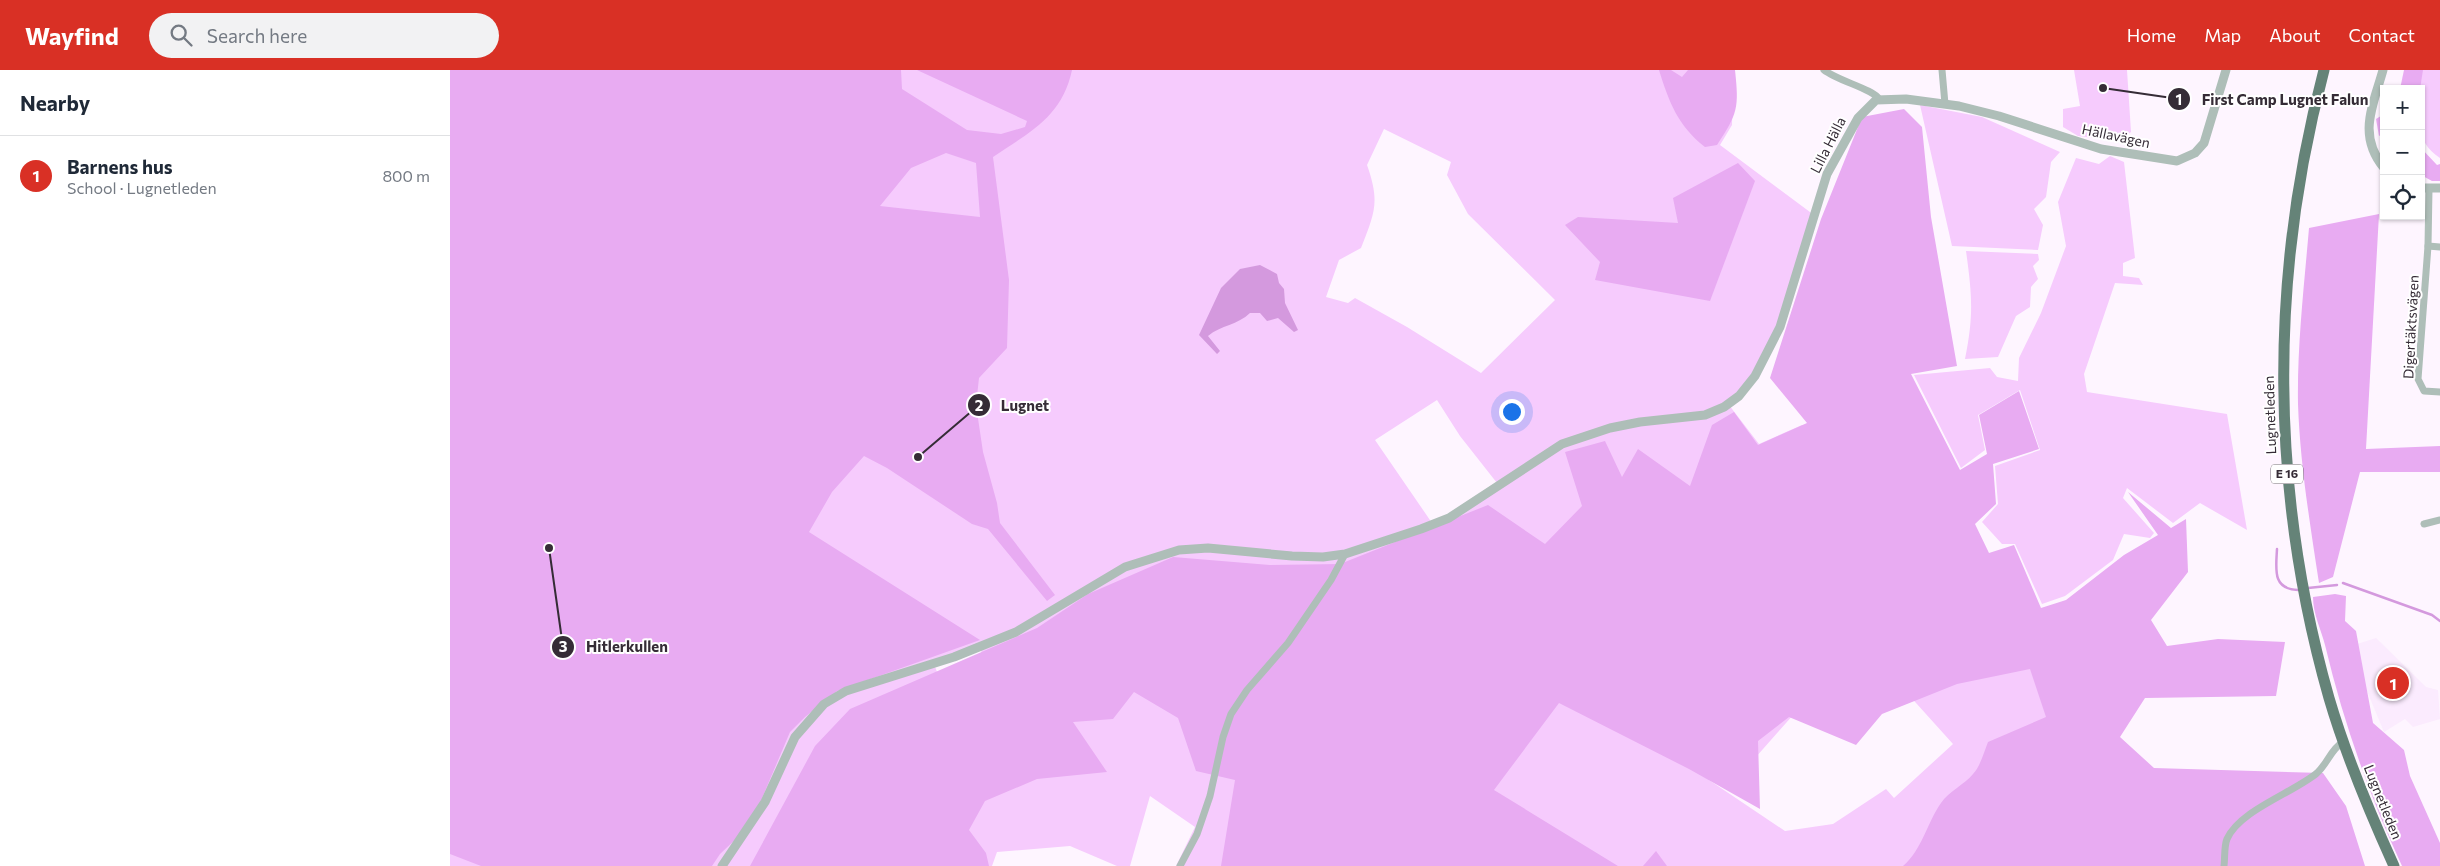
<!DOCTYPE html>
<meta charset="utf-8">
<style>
:root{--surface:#fff;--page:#f2f2f3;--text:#1f2937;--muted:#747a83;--line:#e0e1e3;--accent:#d93025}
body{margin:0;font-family:Commissioner,sans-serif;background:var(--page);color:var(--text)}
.controls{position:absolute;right:15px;top:15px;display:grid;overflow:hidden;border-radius:0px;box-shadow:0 1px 4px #0004}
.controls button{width:45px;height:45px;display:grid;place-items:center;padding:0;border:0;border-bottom:1px solid var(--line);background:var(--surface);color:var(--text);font:25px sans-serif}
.you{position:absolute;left:1061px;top:341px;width:18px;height:18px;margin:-12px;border:4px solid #fff;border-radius:50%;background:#1a73e8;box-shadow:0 0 0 8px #1a73e833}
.badge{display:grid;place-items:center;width:32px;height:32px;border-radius:50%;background:var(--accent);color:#fff;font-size:16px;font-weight:700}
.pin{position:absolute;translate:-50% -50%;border:2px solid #fff;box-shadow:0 1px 5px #0006}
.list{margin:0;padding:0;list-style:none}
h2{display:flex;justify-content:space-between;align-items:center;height:65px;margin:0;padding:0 20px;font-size:21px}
h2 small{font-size:16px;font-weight:400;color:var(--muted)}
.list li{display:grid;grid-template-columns:32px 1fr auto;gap:15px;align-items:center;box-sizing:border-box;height:80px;padding:0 20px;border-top:1px solid var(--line)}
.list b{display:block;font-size:19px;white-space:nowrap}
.list p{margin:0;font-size:16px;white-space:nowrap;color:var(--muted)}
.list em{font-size:16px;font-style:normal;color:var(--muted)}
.icon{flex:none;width:28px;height:28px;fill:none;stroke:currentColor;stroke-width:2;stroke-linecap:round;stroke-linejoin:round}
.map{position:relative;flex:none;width:1990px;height:796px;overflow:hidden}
header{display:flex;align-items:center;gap:30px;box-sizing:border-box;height:70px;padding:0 25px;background:var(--accent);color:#fff}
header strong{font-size:24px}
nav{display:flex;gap:28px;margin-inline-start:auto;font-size:18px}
.search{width:350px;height:45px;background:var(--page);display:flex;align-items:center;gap:12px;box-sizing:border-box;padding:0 18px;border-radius:28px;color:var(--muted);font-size:19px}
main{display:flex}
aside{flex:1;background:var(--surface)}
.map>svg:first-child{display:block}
</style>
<header>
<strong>Wayfind</strong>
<div class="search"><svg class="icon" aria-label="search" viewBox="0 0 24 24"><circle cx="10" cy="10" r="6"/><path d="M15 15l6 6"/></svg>Search here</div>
<nav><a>Home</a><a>Map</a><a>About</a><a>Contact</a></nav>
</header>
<main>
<aside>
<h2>Nearby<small></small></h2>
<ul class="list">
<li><span class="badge">1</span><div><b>Barnens hus</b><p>School · Lugnetleden</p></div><em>800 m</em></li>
</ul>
</aside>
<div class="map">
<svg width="1990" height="796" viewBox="0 0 1990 796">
<rect width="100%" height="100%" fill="#fef5ff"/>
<polygon fill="#fbebfe" points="1926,568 1976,617 1988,620 1990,649 1963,657 1955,649 1934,662 1912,609 1904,575"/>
<g fill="#f6cbfd" fill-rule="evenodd">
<path d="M0 0H1283L1282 55 1270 75 1364 145 1343 211 1309 302 1279 335 1309 374 1352 355 1414 400 1570 571 1701 796H726L745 757 700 726 680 796H667L620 776 547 782 542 796H0ZM934 59 1001 92 997 105 1018 144 1105 230 1031 303 957 257 905 228 898 233 876 227 889 190 911 178C925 142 930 132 917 95ZM987 330 1010 366 1047 413 1020 433 982 453 925 370ZM530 578 552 641 509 660 484 594ZM1457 623 1503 674 1444 728 1436 719 1383 754 1335 761 1259 710 1298 696 1344 644Z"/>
<polygon points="1624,0 1677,0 1681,62 1668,71 1628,66 1613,57 1613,39 1630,36"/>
<path d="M1971 0H1990V88C1963 70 1971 48 1971 19H1967Z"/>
<polygon points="1470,35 1532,47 1610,82 1601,92 1596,127 1584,139 1593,155 1588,180 1502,176"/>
<polygon points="1660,86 1674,92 1685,188 1673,193 1673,206 1689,208 1693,215 1665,213 1634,304 1637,322 1777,344 1797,460 1750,433 1723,453 1677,418 1673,428 1704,463 1700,468 1674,464 1663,490 1615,526 1592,534 1565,474 1552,474 1532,452 1548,434 1545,396 1590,380 1570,320 1528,345 1535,380 1511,398 1464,305 1540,298 1547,307 1568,311 1569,288 1591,243 1616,176 1608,132 1626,88 1649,94"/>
<path d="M1516 181 1588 184 1589 190 1583 196 1588 209 1581 217 1580 237 1566 246 1548 287 1515 289C1524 245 1522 224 1516 181Z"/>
</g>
<g fill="#e8abf2" fill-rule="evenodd">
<path d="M0 0H451L452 19 517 60 551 64 575 57 577 51 467 0H622C612 47 580 62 543 87L559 210 557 278 529 308 526 335 533 382 547 433 550 453 605 525 597 531 538 459 522 454 437 398 414 386 382 422 359 462 530 570 387 621 355 647 340 662 310 733 287 768 270 784 262 796H31L0 784ZM496 83 526 93 530 147 430 136 461 98Z"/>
<path d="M1209 0H1221L1232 7 1238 0H1285C1289 38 1288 43 1267 75L1255 77C1228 56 1219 32 1209 0Z"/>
<polygon points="1954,0 1973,0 1970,19 1950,19"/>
<path d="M1454 39 1472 57 1481 147 1507 296 1461 304 1510 400 1537 384 1529 345 1569 321 1589 379 1543 394 1546 434 1525 454 1539 483 1564 475 1591 538 1616 530 1674 485 1708 465 1678 422 1721 458 1736 449 1738 502 1701 550 1717 576 1768 569 1835 572 1826 626 1695 628 1670 667 1704 698 1873 703 1896 736 1915 796H1453C1472 780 1477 753 1491 733 1499 721 1514 715 1523 704 1530 697 1534 682 1538 672L1596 647 1580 599 1507 614 1432 644 1406 675 1339 647 1308 671 1310 739 1239 699 1109 633 1044 720 1168 796H771L785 710 746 701 728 648 684 622 663 649 623 652 657 702 587 709 535 731 519 760 536 783 539 796H300L365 676 400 639 587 558 638 524 723 487 820 495 890 494 1038 435 1095 474 1132 436 1115 382 1155 371 1172 407 1188 379 1240 416 1262 355 1284 342 1308 375 1357 353 1320 308 1371 149 1412 47Z"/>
<polygon points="1934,44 1934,63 1929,66 1926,49"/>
<polygon points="1971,78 1987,95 1990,94 1990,111 1982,111 1971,105"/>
<polygon points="1288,93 1305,111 1260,231 1145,210 1150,192 1115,155 1128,147 1228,153 1223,128"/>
<path d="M1929 144 1916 379 1990 376V402H1910L1883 507 1869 513C1860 454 1850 393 1848 334 1847 276 1854 217 1859 158Z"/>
<path d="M1885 524 1896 526 1895 551 1906 561 1923 653 1954 680 1960 706 1990 773V796H1952C1919 725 1893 651 1875 575 1871 559 1863 544 1863 527Z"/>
<polygon points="1206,781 1217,796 1193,796"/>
</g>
<path fill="#d499de" d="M810 195 827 204 829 213 834 219 835 233 848 260 844 262 828 248 817 251 810 243H800C788 255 771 255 758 266L770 281 767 284 749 265 771 218 790 199Z"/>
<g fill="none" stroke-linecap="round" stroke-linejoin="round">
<g stroke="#d499de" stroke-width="2.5">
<path d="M1827 479C1826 499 1822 519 1848 520"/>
<polyline points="1893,513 1982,545 1990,551"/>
<polyline points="1858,518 1887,515"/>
</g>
<g stroke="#aebeb8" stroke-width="7">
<path d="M1374 0C1388 11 1423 19 1429 29"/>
<polyline points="1492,0 1495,34"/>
<polyline points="1979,119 1978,176 1968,309 1974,321 1990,322"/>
<polyline points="1978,176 1990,177"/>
<polyline points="1974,454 1990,450"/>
<polyline points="730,796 747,764 760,726 773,667 781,644 797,620 838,573 881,510 895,484"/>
<path d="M1774 796C1775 788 1774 776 1777 769 1790 740 1843 723 1867 703 1878 693 1880 680 1894 671"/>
</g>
<g stroke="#aebeb8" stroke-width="9">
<path d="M1933 0C1923 36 1907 65 1934 98"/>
<polyline points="1971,118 1990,118"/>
<polyline points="272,796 315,732 345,667 374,634 396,621 504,587 566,562 675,497 729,480 758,478 842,486 873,487 895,484 971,459 999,448 1112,374 1160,358 1190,352 1255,345 1274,337 1289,326 1305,306 1330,257 1377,104 1408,48 1426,30 1456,29 1509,36 1549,46 1651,79 1727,91 1745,83 1754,73 1776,0"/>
</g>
<path stroke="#658378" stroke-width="11" d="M1874 0C1819 207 1820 421 1879 628 1896 686 1919 741 1944 796"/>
</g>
<g text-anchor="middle" stroke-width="4" stroke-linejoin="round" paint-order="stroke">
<rect fill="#fff" stroke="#726b72" stroke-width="1" x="1821" y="394.5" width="32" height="19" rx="4"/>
<g font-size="12" font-weight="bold" fill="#352c36">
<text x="1837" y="408">E 16</text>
</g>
<g font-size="14" fill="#352c36" stroke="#fff">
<text transform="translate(1666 66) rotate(12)" y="5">Hällavägen</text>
<text transform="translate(1378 75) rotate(-63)" y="5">Lilla Hälla</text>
<text transform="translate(1961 257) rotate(-87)" y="5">Digertäktsvägen</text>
<text transform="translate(1820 345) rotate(-92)" y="5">Lugnetleden</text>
<text transform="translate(1933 732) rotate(68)" y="5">Lugnetleden</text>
</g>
</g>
<path fill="none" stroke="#352c36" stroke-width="2" d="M1653 18L1729 29M468 387L529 335M99 478L113 577"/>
<g fill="#352c36" stroke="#fff" stroke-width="2">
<circle cx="1653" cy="18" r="5"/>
<circle cx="468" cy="387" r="5"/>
<circle cx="99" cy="478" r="5"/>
<circle cx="1729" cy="29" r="12"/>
<circle cx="529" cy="335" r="12"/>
<circle cx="113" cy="577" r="12"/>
</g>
<g font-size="15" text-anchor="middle" font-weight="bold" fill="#fff">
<text x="1729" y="35">1</text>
<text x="529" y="341">2</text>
<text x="113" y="582">3</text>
</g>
<g font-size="15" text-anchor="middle" font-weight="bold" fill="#352c36" stroke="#fff" stroke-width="4" stroke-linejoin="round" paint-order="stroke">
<text x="1835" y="35">First Camp Lugnet Falun</text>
<text x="575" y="341">Lugnet</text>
<text x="177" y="582">Hitlerkullen</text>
</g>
</svg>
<div class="controls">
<button>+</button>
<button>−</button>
<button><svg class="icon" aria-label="locate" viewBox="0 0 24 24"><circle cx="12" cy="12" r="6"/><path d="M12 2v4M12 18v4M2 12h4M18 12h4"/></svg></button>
</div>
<div class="you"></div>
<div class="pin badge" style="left:1943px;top:613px">1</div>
</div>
</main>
